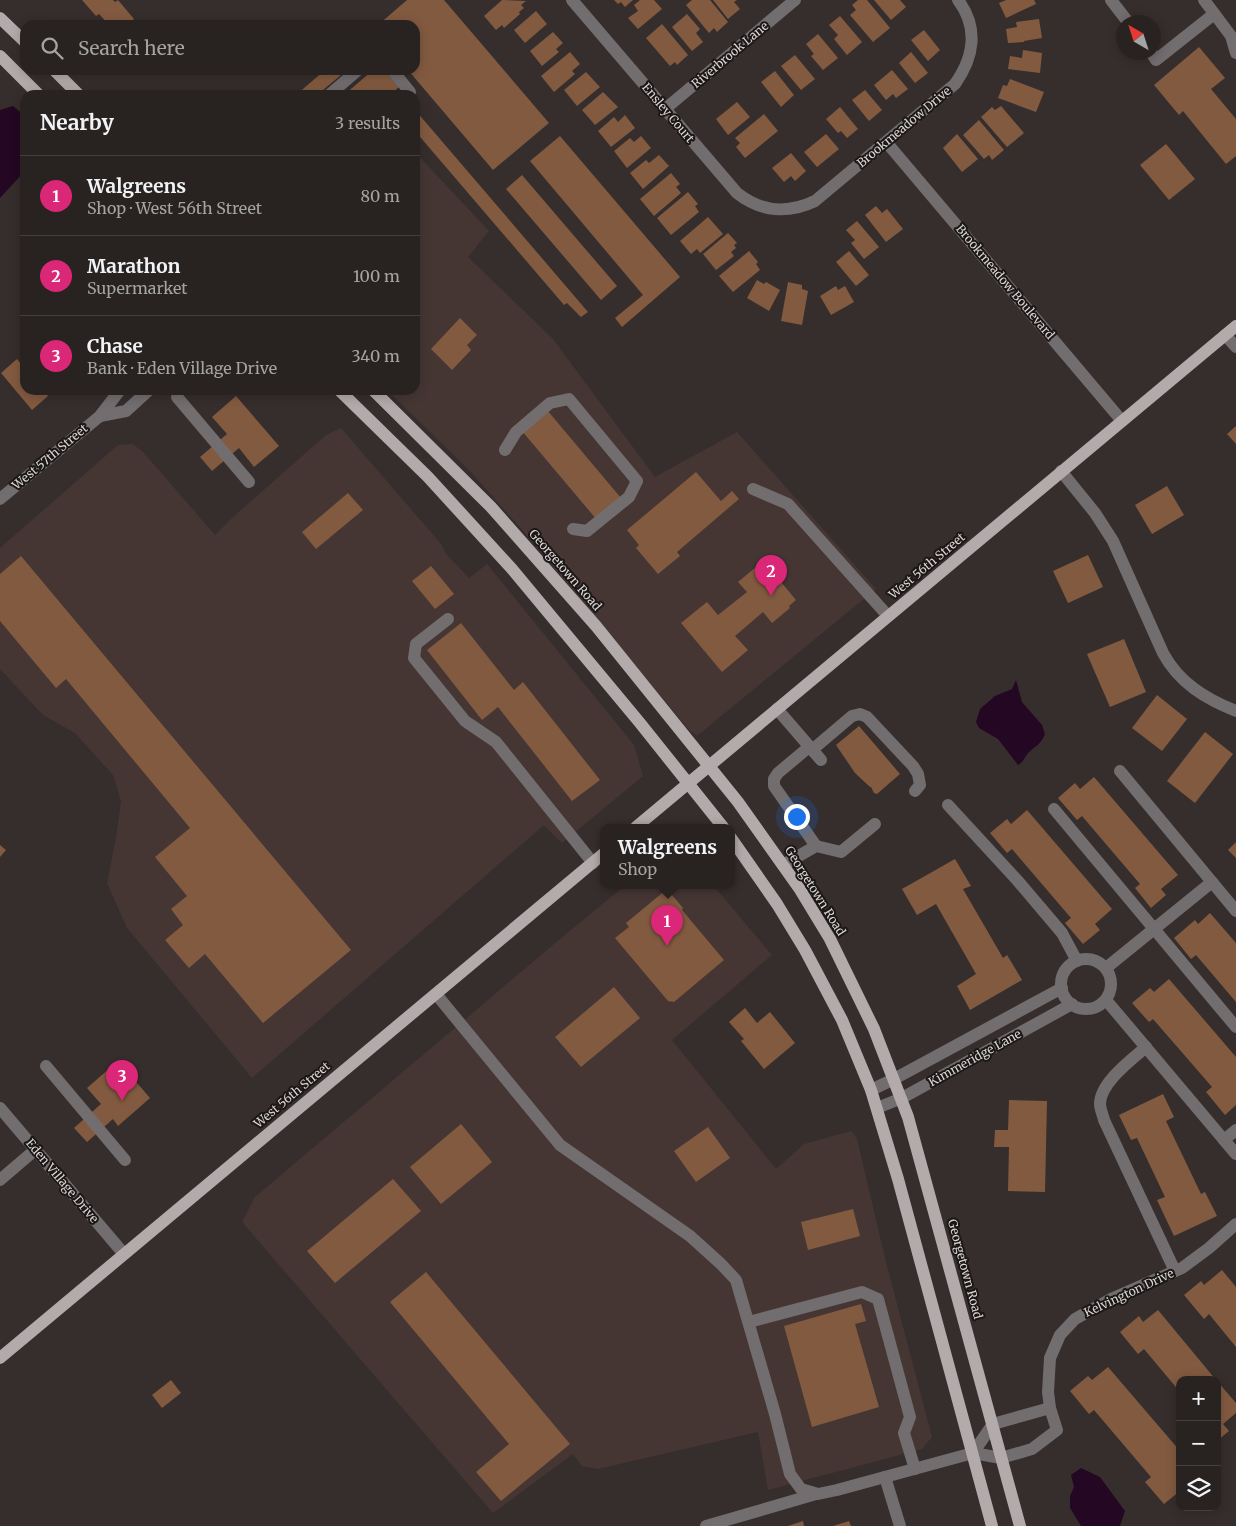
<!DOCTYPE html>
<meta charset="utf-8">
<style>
:root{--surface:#282221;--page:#342f2e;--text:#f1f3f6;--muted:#a5a4a5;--line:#443f3f;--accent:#db2777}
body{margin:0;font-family:Merriweather,serif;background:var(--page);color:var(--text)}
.controls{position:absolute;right:15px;bottom:15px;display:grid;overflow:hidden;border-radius:10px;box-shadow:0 2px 12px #0003}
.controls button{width:45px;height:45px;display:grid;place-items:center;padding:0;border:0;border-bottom:1px solid var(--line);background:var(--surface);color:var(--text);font:25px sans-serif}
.compass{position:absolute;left:1116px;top:15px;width:45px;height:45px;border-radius:50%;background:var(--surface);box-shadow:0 2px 12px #0003;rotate:321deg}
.you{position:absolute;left:796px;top:816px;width:18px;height:18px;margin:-12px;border:4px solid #fff;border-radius:50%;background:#1a73e8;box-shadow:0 0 0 8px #1a73e833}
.badge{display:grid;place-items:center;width:32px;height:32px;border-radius:50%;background:var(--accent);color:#fff;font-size:16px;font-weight:700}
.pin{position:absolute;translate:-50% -41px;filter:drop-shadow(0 1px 2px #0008)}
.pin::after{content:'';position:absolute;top:26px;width:18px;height:15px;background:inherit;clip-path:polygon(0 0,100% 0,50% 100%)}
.popup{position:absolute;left:600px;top:824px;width:135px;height:65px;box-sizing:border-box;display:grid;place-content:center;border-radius:10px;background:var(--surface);filter:drop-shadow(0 1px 4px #0005);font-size:16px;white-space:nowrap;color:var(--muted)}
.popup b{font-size:19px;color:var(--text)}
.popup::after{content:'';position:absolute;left:50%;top:100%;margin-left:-10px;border:10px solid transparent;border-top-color:var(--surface)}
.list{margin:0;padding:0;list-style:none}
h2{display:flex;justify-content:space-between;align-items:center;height:65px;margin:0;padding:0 20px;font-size:21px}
h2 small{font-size:16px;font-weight:400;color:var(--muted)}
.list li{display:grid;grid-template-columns:32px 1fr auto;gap:15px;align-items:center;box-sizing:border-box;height:80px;padding:0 20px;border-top:1px solid var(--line)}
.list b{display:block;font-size:19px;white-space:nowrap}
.list p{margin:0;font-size:16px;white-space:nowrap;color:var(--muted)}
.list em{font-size:16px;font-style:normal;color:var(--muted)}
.icon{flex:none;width:28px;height:28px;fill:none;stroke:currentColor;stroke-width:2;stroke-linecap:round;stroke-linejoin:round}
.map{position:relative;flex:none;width:1236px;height:1526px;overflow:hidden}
.search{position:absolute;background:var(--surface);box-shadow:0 2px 12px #0003;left:20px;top:20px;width:400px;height:55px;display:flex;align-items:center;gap:12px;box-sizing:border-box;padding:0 18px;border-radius:15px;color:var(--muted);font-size:19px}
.panel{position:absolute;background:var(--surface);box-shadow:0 2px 12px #0003;left:20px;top:90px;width:400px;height:305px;border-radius:15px}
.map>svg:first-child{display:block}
</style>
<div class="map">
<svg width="1236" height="1526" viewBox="0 0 1236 1526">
<rect width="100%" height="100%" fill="#362e2c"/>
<g fill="#453634">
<polygon points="415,152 489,231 468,257 553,339 655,477 737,432 876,589 697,736 689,730 532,541 471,472 387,390 415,390"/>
<polygon points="341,428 442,545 446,554 469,578 487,564 634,745 643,776 562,843 544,825 252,1078 127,928 107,883 116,838 121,801 113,775 75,733 43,715 0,669 0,548 118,445 133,444 144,453 215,535 232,518 326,435"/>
<polygon points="626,885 713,885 772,955 672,1040 776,1169 804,1144 851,1131 857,1139 886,1262 932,1437 922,1449 768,1490 758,1432 598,1469 582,1466 573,1454 493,1513 242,1222 255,1197 573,928"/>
</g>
<g fill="#240722">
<polygon points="13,106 25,116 25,171 0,198 0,110"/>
<path d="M1016 680 1022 702 1042 725 1045 734C1040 747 1033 746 1026 756 1023 760 1023 762 1018 765L998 739 979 728 976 722 980 709 995 696 1012 689Z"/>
<polygon points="1081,1468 1100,1477 1125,1511 1120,1526 1081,1526 1070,1508 1070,1496 1074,1487 1071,1475"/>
</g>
<g fill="#825a40">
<polygon points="82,0 113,0 115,2 118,0 134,19 127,25 109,25 99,14 96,16"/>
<polygon points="407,0 444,0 549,123 493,170 408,70 415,70 415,25 378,25"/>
<polygon points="502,0 526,1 521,5 524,8 519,12 520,14 504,28 502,25 496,30 484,16"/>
<polygon points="614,0 633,0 625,7 621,2 618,4"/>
<polygon points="640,0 654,0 662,9 638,29 628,18 638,11 634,5"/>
<polygon points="692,0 710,0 728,22 717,32 714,28 709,33 686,5"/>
<polygon points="713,0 737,0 734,2 740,9 728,19"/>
<polygon points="858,0 867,0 890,28 873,42 850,15 856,10 852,5"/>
<polygon points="874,0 900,0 906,7 891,20"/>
<polygon points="1006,0 1034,0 1036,4 1006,18 999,3"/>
<polygon points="536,11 547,24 525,43 514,30"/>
<polygon points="687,14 700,29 696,33 703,42 692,51 672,27"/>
<polygon points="840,16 862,42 847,55 834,39 838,35 829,25"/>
<polygon points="1039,19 1042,38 1024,41 1024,42 1008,43 1006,29 1017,27 1016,22"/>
<polygon points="662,24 688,55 677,65 675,62 670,66 646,38"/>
<polygon points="924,30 940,50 928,61 911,40"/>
<polygon points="553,32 563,43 556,49 559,52 542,66 530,51"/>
<polygon points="818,34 838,58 823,70 811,56 814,54 806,44"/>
<polygon points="1199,47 1225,78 1211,89 1236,119 1236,156 1226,164 1183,111 1179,115 1154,85"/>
<polygon points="1023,50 1042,53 1040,73 1008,69 1010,56 1022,58"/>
<polygon points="570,52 580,64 572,71 575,74 554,92 541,76"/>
<polygon points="911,52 928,73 915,83 899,63"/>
<polygon points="795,55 815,79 801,90 781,66"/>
<polygon points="325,70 347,70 317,95 296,95"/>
<polygon points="373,70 384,70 399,87 390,95 344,95"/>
<polygon points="892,70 908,89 896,98 893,94 886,100 874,85"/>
<polygon points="775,71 794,95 781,107 761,82"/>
<polygon points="586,72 600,87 577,106 564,90"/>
<polygon points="1010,79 1044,92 1036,112 998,98 1003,85 1007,86"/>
<polygon points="865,90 882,110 869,121 852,100"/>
<polygon points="603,92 618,107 595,125 582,110"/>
<polygon points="737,102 750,117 728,135 716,119"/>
<polygon points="1001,106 1024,133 1007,147 981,117 992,107 995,110"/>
<polygon points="840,107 858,129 847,138 841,131 838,133 826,119"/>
<polygon points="415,111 416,111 588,312 581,317 567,303 564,305 415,131"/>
<polygon points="764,114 778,131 745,158 736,147 740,143 735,138"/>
<polygon points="625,115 635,128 611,147 598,131 614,117 618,122"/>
<polygon points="979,120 1004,150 992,160 989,155 984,159 963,135"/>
<polygon points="826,134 839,149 817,167 804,152"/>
<polygon points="957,134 978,159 962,172 943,148"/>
<polygon points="560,136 680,277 622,327 615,318 643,295 530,161"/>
<polygon points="641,136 651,148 627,168 614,151 630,138 634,142"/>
<polygon points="1166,144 1195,179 1169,200 1140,165"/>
<polygon points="791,153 806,171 795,181 791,176 784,182 772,168"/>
<polygon points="659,155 669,166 643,189 630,173 646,160 649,163"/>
<polygon points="671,173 680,184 676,187 681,193 654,216 640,199"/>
<polygon points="522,175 617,286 601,300 506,189"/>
<polygon points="688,192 698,204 695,206 699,212 671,235 657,218"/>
<polygon points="876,206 882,213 887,209 903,229 886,242 865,215"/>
<polygon points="708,217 723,234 700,253 697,249 691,254 680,241"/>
<polygon points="857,221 879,247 864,259 851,243 855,240 846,230"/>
<polygon points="728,233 737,243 734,245 736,248 731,252 734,256 716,270 703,254"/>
<polygon points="749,251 758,262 756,264 760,270 733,292 719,276"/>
<polygon points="849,251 869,275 856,286 836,262"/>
<polygon points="757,280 764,284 766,282 780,290 769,311 747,298"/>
<polygon points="788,282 802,285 802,289 808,291 802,325 781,321"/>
<polygon points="836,286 838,290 845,286 854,302 831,315 820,296"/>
<polygon points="460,318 477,335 467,345 471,350 452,370 431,349"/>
<polygon points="17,359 25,369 25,390 43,390 48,396 32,410 1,373"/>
<polygon points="236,396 279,446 254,467 239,448 212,471 200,457 227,434 212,417"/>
<polygon points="547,410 621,498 597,520 522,431"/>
<polygon points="1236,426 1236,444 1227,434"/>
<polygon points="696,472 721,501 732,491 739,499 677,552 680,556 658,574 636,548 639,545 627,530"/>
<polygon points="1167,486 1184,515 1152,534 1135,505"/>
<polygon points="348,493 363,510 316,549 302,532"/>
<polygon points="1088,555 1103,587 1068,603 1053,571"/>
<polygon points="21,556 351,950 263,1023 205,954 189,968 165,940 183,925 171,909 187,896 155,857 190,828 66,679 56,688 0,621 0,574"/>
<polygon points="767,565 796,600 789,606 790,608 772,623 763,612 735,636 748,650 722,672 681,623 707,602 718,615 747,592 738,582 756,567 759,571"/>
<polygon points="431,566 454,594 435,609 412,581"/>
<polygon points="461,623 514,690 523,682 600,780 572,801 498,707 482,720 427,650"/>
<polygon points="1124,639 1146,692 1110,707 1087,654"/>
<polygon points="1157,695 1187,719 1162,751 1132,728"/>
<polygon points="859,726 900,774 877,794 874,793 871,787 870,787 855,773 836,745"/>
<polygon points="1205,732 1233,754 1195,803 1167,781"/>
<polygon points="1094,777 1178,875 1161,889 1166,895 1151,908 1135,888 1140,884 1082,816 1077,820 1058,798 1075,783 1080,789"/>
<polygon points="1027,810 1112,909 1095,924 1100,930 1083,944 1065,923 1071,918 1012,849 1007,853 990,833 1007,819 1011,824"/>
<polygon points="1236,842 1236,858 1228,850"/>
<polygon points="0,845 6,850 0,857"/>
<polygon points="955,859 971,886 963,889 1003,958 1007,955 1022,980 970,1010 957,986 976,974 936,904 917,915 902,889"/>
<polygon points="667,889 683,908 682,910 724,960 674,1002 668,1001 615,938 629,927 626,923"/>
<polygon points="1210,913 1236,943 1236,1002 1196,955 1191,959 1174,938 1195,920 1198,924"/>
<polygon points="1169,979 1236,1057 1236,1105 1225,1115 1206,1092 1212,1087 1153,1019 1149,1022 1132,1003 1150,988 1154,992"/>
<polygon points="614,987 640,1018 581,1067 555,1037"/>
<polygon points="745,1008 757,1023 770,1012 795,1043 764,1069 741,1041 744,1039 729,1022"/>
<polygon points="118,1061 150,1098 118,1126 113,1119 87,1142 74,1128 101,1104 87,1088"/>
<polygon points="1163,1094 1174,1117 1166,1121 1201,1194 1205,1192 1217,1216 1174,1236 1157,1200 1165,1197 1137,1138 1131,1140 1119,1115"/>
<polygon points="1009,1100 1047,1101 1045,1192 1008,1191 1009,1147 994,1147 995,1130 1008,1130"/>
<polygon points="461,1124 492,1162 441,1204 410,1167"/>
<polygon points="708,1127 730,1158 696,1182 674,1151"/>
<polygon points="393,1179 421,1211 335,1283 307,1251"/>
<polygon points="853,1209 860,1236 808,1250 801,1222"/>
<polygon points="1222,1270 1236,1287 1236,1347 1209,1314 1204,1319 1184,1295 1201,1281 1204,1285"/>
<polygon points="426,1272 570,1444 501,1501 476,1472 509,1444 390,1302"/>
<polygon points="861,1304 866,1321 855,1324 879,1407 812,1427 784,1326"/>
<polygon points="1158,1310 1216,1380 1180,1380 1180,1392 1144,1349 1138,1354 1120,1332 1139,1316 1143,1322"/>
<polygon points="1108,1367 1180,1451 1180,1479 1176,1482 1180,1486 1180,1491 1164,1504 1145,1482 1151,1477 1094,1410 1089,1414 1070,1391 1088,1376 1092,1380"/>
<polygon points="171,1380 181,1393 162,1408 152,1395"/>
<polygon points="1217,1381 1236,1403 1236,1413 1223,1424 1229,1431 1217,1441"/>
<polygon points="803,1521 804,1526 788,1526"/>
<polygon points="849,1521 851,1526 833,1526"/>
</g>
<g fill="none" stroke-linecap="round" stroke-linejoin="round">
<g stroke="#726d6f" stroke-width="12">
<path d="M572 0 737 193C761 212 788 214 815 201L955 84C974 57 979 28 958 0"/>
<polyline points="1111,0 1128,22"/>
<polyline points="1204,0 1231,36 1236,53"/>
<polyline points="1151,52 1156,60 1214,14"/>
<polyline points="392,70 410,92 407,95"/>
<polyline points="329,95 358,70"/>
<polyline points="665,109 795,0"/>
<polyline points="887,143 1122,421"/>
<polyline points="1225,335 1236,347"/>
<polyline points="177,397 249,482"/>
<polyline points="100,416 126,411 149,390"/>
<polyline points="505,450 516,432 550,403 569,399 637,481 629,497 587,531 573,529"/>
<path d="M1061 471 1095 513 1113 541 1163 653C1179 683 1206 699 1236 711"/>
<polyline points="753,489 788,504 888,616"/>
<polyline points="0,499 100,416 120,390"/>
<polyline points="448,619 416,644 414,658 465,721 496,742 593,863"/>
<polyline points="777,709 821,760"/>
<polyline points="809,747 778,773 774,779 774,786 816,846"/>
<polyline points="812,750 852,716 860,714 867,717 913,766 918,774 920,785 915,791"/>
<polyline points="948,805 1017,880 1062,933 1077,961"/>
<polyline points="1054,809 1236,1027"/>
<polyline points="783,865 816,846 841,852 875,824"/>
<polyline points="1212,882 1236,911"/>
<circle cx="1086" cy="984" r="25"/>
<polyline points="1106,968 1212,882 1120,771"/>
<polyline points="436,994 560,1145 690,1236 721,1264 736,1280 775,1414 790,1474 801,1489 818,1494 837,1490 973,1453 1001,1458 1032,1449 1057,1430 1050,1408 1048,1392 1050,1358 1060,1335 1075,1319 1111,1299 1182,1268 1209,1248 1236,1224"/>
<polyline points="1106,1000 1224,1140 1236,1130"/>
<path d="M1146 1047C1131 1060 1100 1083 1100 1104 1100 1109 1103 1115 1104 1120L1175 1271"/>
<polyline points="46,1066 125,1160"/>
<polyline points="871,1090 894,1079 1062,988"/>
<polyline points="0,1108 124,1254"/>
<polyline points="877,1108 902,1098 1072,1004"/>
<polyline points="1224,1140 1236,1154"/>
<polyline points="0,1180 35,1150"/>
<polyline points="749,1322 862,1292 878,1299 910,1417 904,1433 915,1469"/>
<polyline points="973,1453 993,1424 1050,1408"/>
<polyline points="885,1477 900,1526"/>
<polyline points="706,1526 816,1494"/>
</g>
<g stroke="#b3aaac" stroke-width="12">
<polyline points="0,18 25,42"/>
<polyline points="0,56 39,95"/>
<polyline points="54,70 79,95"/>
<polyline points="339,390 428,477 512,569 640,723 723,827"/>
<polyline points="373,390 491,507 596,626 738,802 799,888 830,939 874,1029 908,1117 1020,1526"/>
<polyline points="636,827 1236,326"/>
<polyline points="731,838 777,904 805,950 842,1020 871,1090 898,1179 992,1526"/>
<polyline points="0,1358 603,854"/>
</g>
</g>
<g text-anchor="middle" stroke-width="4" stroke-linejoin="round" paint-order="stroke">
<g font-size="12" fill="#dbd5d4" stroke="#1b1716">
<text transform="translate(730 55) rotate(-40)" y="4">Riverbrook Lane</text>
<text transform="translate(668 113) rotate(50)" y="4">Ensley Court</text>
<text transform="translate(904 127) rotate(-40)" y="4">Brookmeadow Drive</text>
<text transform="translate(1005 282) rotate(50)" y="4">Brookmeadow Boulevard</text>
<text transform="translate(50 457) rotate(-40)" y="4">West 57th Street</text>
<text transform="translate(927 566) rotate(-40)" y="4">West 56th Street</text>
<text transform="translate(565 570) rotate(49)" y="4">Georgetown Road</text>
<text transform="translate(815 891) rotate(58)" y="4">Georgetown Road</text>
<text transform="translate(975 1058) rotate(-29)" y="4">Kimmeridge Lane</text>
<text transform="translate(292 1095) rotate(-40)" y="4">West 56th Street</text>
<text transform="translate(62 1181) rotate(50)" y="4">Eden Village Drive</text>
<text transform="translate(965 1269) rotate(75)" y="4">Georgetown Road</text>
<text transform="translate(1129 1293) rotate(-25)" y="4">Kelvington Drive</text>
</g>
</g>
</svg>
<div class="controls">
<button>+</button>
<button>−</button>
<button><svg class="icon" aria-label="layers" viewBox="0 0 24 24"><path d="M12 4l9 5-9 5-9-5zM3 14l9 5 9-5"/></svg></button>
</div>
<svg class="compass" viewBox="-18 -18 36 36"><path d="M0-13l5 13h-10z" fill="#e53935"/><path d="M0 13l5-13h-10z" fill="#a5a4a5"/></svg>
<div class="you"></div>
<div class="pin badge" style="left:667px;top:946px">1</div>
<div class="popup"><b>Walgreens</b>Shop</div>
<div class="pin badge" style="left:771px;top:596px">2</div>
<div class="pin badge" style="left:122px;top:1101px">3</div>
<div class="search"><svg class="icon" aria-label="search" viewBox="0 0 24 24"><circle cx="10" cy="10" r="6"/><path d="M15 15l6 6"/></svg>Search here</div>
<section class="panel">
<h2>Nearby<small>3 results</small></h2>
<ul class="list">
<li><span class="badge">1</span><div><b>Walgreens</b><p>Shop · West 56th Street</p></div><em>80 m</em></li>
<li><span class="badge">2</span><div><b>Marathon</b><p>Supermarket</p></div><em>100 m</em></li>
<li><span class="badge">3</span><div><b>Chase</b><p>Bank · Eden Village Drive</p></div><em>340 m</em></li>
</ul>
</section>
</div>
